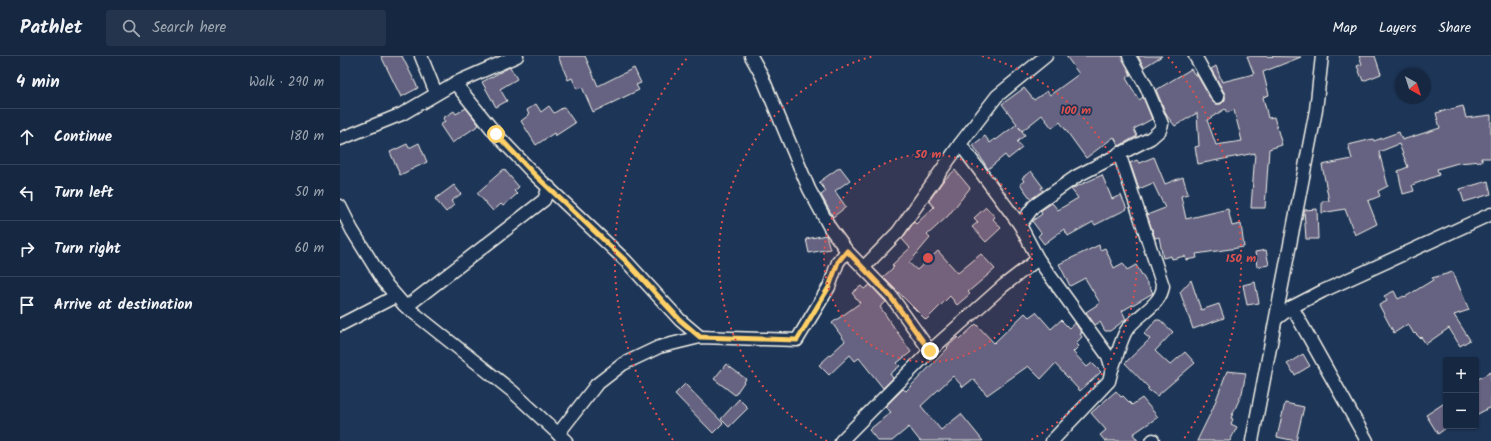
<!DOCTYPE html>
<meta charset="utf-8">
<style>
:root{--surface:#162841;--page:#23344c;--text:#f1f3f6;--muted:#9ea6b1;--line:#35445a}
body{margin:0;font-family:Kalam,sans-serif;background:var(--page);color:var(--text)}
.controls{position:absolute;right:12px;bottom:12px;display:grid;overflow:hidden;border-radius:4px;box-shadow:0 1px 3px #0004}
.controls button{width:36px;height:36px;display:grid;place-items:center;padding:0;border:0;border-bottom:1px solid var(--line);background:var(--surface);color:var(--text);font:20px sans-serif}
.compass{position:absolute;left:1055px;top:12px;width:36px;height:36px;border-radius:50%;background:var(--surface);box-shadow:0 1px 3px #0004;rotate:141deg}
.stop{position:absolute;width:12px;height:12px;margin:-9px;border:3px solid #ffd166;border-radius:50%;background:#fff}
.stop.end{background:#ffd166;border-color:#fff;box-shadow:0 1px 4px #0008}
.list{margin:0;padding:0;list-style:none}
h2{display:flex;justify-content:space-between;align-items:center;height:52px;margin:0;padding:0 16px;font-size:17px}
h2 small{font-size:13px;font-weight:400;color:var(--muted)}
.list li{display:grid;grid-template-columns:26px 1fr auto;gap:12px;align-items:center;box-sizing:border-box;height:56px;padding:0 16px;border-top:1px solid var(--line)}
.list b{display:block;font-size:15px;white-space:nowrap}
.list em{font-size:13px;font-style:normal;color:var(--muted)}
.icon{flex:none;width:22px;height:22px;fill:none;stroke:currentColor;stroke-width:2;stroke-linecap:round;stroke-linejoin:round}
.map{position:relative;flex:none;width:1151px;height:385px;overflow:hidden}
header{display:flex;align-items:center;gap:24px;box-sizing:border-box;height:56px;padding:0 20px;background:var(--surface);border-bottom:1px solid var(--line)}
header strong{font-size:19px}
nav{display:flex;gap:22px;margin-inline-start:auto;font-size:14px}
.search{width:280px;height:36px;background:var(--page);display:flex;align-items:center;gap:10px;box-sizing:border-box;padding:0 14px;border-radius:4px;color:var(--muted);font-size:15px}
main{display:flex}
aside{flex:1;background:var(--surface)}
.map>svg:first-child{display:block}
</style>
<header>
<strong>Pathlet</strong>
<div class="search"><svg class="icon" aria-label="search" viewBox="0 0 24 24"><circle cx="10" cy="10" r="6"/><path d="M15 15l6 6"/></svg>Search here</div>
<nav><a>Map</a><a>Layers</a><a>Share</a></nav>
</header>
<main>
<aside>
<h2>4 min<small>Walk · 290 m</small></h2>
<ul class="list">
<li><svg class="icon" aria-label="ahead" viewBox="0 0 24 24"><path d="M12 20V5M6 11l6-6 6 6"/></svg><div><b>Continue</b></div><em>180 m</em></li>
<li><svg class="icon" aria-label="left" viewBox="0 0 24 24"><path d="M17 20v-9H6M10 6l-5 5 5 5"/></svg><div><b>Turn left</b></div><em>50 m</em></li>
<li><svg class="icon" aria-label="right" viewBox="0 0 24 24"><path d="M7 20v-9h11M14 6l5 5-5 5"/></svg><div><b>Turn right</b></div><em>60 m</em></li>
<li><svg class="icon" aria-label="arrive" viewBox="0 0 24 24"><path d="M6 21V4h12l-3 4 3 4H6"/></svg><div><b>Arrive at destination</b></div></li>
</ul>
</aside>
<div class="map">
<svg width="1151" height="385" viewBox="0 0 1151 385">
<rect width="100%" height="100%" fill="#1d3557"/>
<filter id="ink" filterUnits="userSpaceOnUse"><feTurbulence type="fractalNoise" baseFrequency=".025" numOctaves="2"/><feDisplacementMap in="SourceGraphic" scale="8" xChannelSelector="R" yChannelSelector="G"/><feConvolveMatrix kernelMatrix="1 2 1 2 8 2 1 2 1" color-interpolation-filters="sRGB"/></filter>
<g filter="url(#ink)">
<g fill="#666382" stroke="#f4f1e8" fill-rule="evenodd">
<polygon points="41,0 62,0 78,32 61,41"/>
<polygon points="218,0 245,0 258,30 294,12 301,27 296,29 299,34 253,56 242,31 237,33 232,22 228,24"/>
<polygon points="726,0 782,0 791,19 786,22 799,44 803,41 812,63 794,73 797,80 779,90 774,81 746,102 720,66 712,72 702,59 682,75 678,70 685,79 677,86 682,92 668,103 665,99 648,113 633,89 645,80 650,87 655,83 656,84 677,68 662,48 684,32 694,44 707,35 710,39 739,18"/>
<polygon points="798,0 822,0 804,11"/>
<path d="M907 0 961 1 923 16 929 39 923 41 928 62 934 61 942 89 929 93 925 152H911L915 97 858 108 855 91 859 90 857 57 835 70 827 60 816 34 851 13 855 19H857L872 45 875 48H881L885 44V38L871 13 876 10 882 26 914 18ZM885 53 887 57 894 54 902 85 876 89 867 64Z"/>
<polygon points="1019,0 1035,0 1041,18 1023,25 1017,10 1022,8"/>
<polygon points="170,11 177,23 160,33 167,45 156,51 142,26"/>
<polygon points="196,48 201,56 209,50 214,57 224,51 235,67 215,80 214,77 196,89 181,65 189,59 187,54"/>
<polygon points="1123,50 1126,62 1151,59 1151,102 1141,102 1142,105 1118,107 1097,113 1099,119 1072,129 1074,135 1063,138 1058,115 1068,111 1059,88 1039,96 1048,130 1038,135 1040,140 1028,145 1037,168 1015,179 1005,153 982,157 982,145 989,145 982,109 1012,103 1008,89 1033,83 1034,85 1059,76 1062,84 1100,72 1096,57"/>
<polygon points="126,52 139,69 112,87 100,69 105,66 103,62 114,55 116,58"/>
<polygon points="79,87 87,106 60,119 50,96 67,88 69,92"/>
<polygon points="814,101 825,128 843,121 848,138 841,140 846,163 888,153 892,170 901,168 904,191 856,198 857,202 846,204 845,200 832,203 831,200 823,202 819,181 815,182 807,159 825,152 813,127 799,133 790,107 797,104 799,107"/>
<polygon points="500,111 510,124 495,135 506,151 493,161 481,139 486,135 479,126"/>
<polygon points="164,113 179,131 174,135 177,138 163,150 161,148 153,155 137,137"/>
<polygon points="615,114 630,132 608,160 587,179 590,182 569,207 577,214 598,195 618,217 641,198 655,213 628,236 630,238 617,249 610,240 586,264 543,221 554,211 552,209 570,192 562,183 574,166 576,168 594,151 589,145 603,125"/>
<polygon points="691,115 703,131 701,132 703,135 691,143 680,128 684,125 682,122"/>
<polygon points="762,119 772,143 781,139 787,153 755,169 753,166 728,180 724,173 704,188 698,180 701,177 692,165 702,158 700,155 712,147 718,154 738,142 731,133"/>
<polygon points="1148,125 1151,138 1124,146 1120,133"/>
<polygon points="114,129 121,138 111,145 114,149 106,156 95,143"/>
<polygon points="646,151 655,161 653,163 661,172 646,186 632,171 638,166 634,162"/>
<polygon points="977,153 978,183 966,183 964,154"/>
<polygon points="486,179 490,193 469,197 466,183"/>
<polygon points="759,189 760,194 765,192 774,212 783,207 787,214 796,209 813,237 782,255 786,263 770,275 765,275 760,266 755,269 746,256 760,247 745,222 730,230 719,208"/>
<polygon points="926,194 929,209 917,211 915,196"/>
<polygon points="1113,216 1129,254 1114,259 1130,284 1120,290 1109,272 1086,288 1081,281 1080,282 1075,277 1074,278 1068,268 1054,277 1039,249 1047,245 1044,240 1054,235 1058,243 1064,240 1065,241 1093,224 1092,222"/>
<polygon points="851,224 861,254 879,248 884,262 853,273 840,236"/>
<polygon points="915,226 919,247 907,249 903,229"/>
<polygon points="530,229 546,246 540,251 571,296 557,307 560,310 550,318 553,322 543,332 519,302 515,305 510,299 489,319 479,309 505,285 492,267 520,247 512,237 521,230 524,233"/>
<polygon points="696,256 711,273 721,264 729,272 735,267 742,277 740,278 742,281 736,287 739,290 733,296 747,311 752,307 761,316 740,335 715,308 701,323 688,310 647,339 633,323 623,331 613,320 581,350 601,374 621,358 643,385 580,385 569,371 552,385 538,385 529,374 551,356 545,351 563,333 566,335 608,292 607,291 618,281 620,283 636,268 654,287 685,257 689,261"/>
<polygon points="816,264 820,264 833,276 815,295 830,309 845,296 855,307 817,340 807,333 809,332 785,307 810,283 804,278"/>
<polygon points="963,298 970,310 955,319 947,308"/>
<polygon points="386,308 406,323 395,339 374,323"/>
<polygon points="887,315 906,317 902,337 891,362 893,363 891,368 897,371 890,385 857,385 873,352"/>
<polygon points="1151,316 1151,351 1136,359 1136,324"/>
<polygon points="345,328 383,367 373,377 335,338"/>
<polygon points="776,335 781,341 783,340 792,349 802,342 818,361 793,378 798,385 765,385 760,379 766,374 751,357"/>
<polygon points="399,343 408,352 389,371 381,363"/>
<polygon points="1106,346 1106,372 1098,378 1086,359"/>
<polygon points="945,347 964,351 956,385 937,381"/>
</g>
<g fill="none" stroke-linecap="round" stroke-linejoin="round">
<defs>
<g id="street">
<polyline points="81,0 96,37"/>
<polyline points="411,0 421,18 469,133 490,172 507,195 551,240 590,295"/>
<polyline points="855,0 878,41"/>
<polyline points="115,27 156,78 194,118 286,205 340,264 360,281"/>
<polyline points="0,83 62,58 115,27 177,0"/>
<polyline points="620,88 680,169 698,203 768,300 772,313 769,325 712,385"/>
<polyline points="0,150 12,174 44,226 64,249 172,335 226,385"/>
<polyline points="680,169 694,150 737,120 811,82 820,74 822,68 806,30 789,0"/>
<polyline points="524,211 558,176 620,88 657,40 706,0"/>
<polyline points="66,251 204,144 209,131"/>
<polyline points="952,251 1027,385"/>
<polyline points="936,263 952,251 983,235 1151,158"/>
<polyline points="0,269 56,240"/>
<path d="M772 313C777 301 780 286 786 275 796 259 821 250 823 230L779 97"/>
<polyline points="218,378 256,329 283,308 319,291 360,281 457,284 489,231 498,206 507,195"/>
<polyline points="501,385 590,295 663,230 698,203"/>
<polyline points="812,385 813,384"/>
<polyline points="912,385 976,54 982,0"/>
</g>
</defs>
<use href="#street" stroke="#f4f1e8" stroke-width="15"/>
<use href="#street" stroke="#1d3557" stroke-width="12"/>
</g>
</g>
<g fill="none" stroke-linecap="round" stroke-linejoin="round" filter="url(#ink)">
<polyline stroke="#ffd166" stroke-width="5" points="156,78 194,118 286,205 340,264 360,281 457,284 489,231 498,206 507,195 550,240 590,295"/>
</g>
<circle cx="588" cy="202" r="104" fill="#dc504e" fill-opacity=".12"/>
<g fill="none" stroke="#dc504e" stroke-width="2" stroke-dasharray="2 4">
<circle cx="588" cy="202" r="104"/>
<path d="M487 385A209 209 0 0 1 534 0M642 0A209 209 0 0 1 689 385"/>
<path d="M333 384A313 313 0 0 1 348 1M828 1A313 313 0 0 1 843 384"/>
</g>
<circle cx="588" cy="202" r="6" fill="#dc504e" stroke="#1d3557" stroke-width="2"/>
<g font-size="12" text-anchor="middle" font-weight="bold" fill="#dc504e" stroke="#1d3557" stroke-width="3.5" stroke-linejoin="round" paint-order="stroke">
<text x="736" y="58">100 m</text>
<text x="588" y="102">50 m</text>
<text x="901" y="206">150 m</text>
</g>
</svg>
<div class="controls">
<button>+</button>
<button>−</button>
</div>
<svg class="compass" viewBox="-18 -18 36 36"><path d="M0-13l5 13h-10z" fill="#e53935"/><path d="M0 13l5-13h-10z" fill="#9ea6b1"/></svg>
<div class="stop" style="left:156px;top:78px"></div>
<div class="stop end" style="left:590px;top:295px"></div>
</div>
</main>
